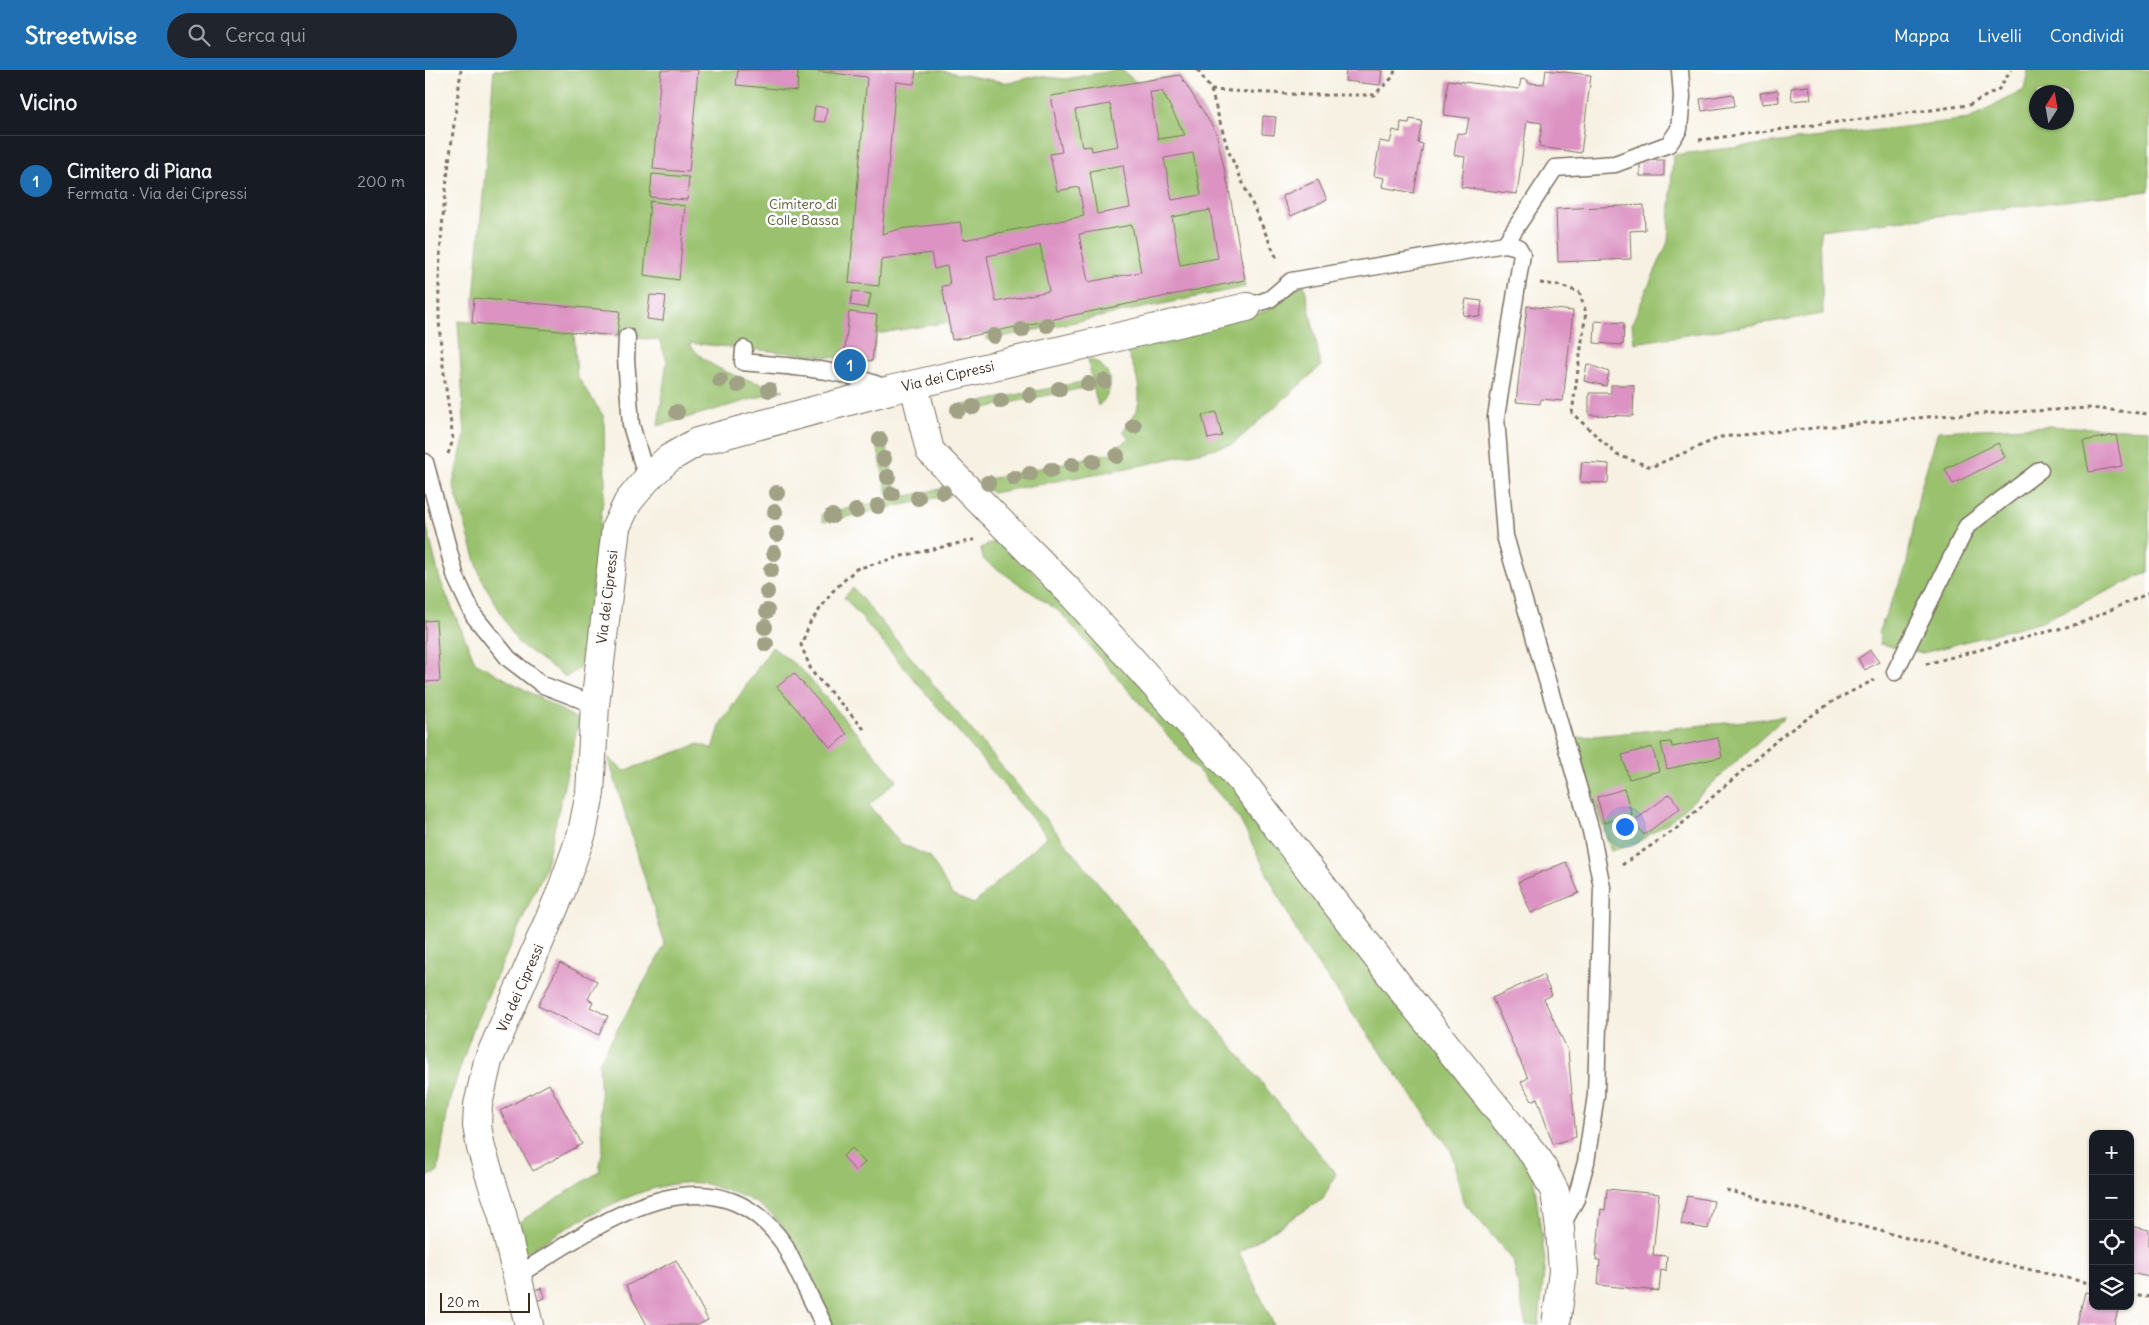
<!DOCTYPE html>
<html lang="it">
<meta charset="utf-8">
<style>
:root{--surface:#171b24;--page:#20242c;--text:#f1f3f6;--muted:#9ea1a6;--line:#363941;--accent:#1f6fb2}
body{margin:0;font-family:Delius,sans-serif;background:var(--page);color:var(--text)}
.controls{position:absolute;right:15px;bottom:15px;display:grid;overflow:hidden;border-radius:10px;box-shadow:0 1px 4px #0004}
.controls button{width:45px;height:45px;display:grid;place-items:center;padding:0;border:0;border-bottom:1px solid var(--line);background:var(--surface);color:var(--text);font:25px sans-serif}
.compass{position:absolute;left:1604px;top:15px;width:45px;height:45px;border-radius:50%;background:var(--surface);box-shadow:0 1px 4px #0004;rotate:11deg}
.scale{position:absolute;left:15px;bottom:12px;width:90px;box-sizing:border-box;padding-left:5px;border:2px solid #3b2a1e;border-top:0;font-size:14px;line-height:18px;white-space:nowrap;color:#3b2a1e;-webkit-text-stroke:4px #fff;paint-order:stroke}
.you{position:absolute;left:1199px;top:756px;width:18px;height:18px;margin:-12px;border:4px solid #fff;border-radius:50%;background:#1a73e8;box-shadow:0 0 0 8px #1a73e833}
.badge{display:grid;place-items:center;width:32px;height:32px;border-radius:50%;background:var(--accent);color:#fff;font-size:16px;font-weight:700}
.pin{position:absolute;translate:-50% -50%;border:2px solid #fff;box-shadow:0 1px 5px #0006}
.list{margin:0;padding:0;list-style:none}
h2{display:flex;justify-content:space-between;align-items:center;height:65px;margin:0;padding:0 20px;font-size:21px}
h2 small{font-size:16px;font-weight:400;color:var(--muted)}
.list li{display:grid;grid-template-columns:32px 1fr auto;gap:15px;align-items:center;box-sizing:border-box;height:90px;padding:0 20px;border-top:1px solid var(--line)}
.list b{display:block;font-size:19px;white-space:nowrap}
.list p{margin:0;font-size:16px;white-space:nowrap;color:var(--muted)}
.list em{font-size:16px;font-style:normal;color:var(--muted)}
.icon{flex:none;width:28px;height:28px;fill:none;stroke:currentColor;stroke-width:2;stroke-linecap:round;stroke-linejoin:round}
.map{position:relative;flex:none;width:1724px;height:1255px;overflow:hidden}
header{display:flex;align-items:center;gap:30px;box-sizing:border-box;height:70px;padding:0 25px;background:var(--accent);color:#fff}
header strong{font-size:24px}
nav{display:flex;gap:28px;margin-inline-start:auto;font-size:18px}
.search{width:350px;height:45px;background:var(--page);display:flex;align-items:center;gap:12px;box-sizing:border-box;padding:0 18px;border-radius:28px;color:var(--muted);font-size:19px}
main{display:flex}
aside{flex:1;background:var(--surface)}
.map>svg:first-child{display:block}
</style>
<header>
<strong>Streetwise</strong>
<div class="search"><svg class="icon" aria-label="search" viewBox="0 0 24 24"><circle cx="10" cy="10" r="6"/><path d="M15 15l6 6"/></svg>Cerca qui</div>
<nav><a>Mappa</a><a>Livelli</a><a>Condividi</a></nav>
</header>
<main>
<aside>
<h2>Vicino<small></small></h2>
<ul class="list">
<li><span class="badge">1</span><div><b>Cimitero di Piana</b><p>Fermata · Via dei Cipressi</p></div><em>200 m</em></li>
</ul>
</aside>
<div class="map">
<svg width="1724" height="1255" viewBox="0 0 1724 1255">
<rect width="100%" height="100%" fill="#fff"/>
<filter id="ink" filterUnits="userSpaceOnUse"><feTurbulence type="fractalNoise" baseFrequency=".02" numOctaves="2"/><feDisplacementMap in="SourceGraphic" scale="10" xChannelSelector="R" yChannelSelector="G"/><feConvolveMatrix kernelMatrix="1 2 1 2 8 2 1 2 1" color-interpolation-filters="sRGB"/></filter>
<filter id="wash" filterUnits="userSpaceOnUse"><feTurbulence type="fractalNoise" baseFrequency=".0096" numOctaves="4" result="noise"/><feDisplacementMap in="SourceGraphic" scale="20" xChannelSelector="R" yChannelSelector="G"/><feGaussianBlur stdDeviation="1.12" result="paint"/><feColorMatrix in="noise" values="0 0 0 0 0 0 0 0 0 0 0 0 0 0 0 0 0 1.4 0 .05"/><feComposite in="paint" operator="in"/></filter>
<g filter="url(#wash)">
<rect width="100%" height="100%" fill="#f6f1e2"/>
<g fill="#9ac26e" stroke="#6a7646" fill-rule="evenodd">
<path d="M69 0H512L584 13 611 6 640 9 691 0H697L711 12 755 5 791 62 804 120 820 217 562 270 561 263 527 270 523 252 451 264 447 291 264 273C283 302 326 311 359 320L233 356 242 290 234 270 149 262 152 306 179 347 180 414 158 596 141 607 93 573 56 508 28 414 40 365 33 251 47 252Z"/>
<path d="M1603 0H1724V121L1395 160 1398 244 1209 273 1207 253 1243 172 1248 85 1544 49 1599 20ZM1612 22H1642V52H1612Z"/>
<path d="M879 213 896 296 808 374 718 395 567 423 554 411 685 383 704 368 698 361C702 355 707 350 710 344 720 325 710 298 701 280L841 241Z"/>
<path d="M663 289C687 295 693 320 673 336L668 316 531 344 529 337 667 310Z"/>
<polygon points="1622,356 1724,360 1724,502 1617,551 1498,583 1455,574 1454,560 1481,498 1495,420 1513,361"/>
<polygon points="458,364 473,428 524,417 529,424 398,452 396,444 464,430 450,366"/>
<polygon points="0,449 15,510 50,592 154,650 120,799 49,956 24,1032 13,1102 0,1108"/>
<polygon points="576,468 815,720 1108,1103 1120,1190 1114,1255 1101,1255 1088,1190 1038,1131 1026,1080 878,874 813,746 635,542 558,489 556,478"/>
<path d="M428 518 629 759 911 1104 898 1129 814 1182 849 1255H408C392 1220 378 1181 353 1151 340 1136 321 1126 302 1121 293 1118 284 1114 276 1113 221 1107 144 1156 99 1184L91 1154 174 1102 178 1078 174 992 240 875 183 687 199 701 274 674 288 679 296 653 347 577 377 600 472 710 444 735 475 773 505 787 527 825 549 834 622 766 419 527Z"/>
<polygon points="1360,647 1246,751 1210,774 1186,781 1149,668"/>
</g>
<g id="blocks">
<g fill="#dc92c2" fill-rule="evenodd">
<polygon points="236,0 273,0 264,102 228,99"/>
<polygon points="313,0 373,0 372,21 311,15"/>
<path d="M380 0H491L489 14 471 12 457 164 475 159 535 152 538 170 659 146 654 117 632 121 625 84 637 82 626 26 755 5 791 62 804 120 820 210 527 270 517 216 525 215 522 196 509 199 506 183 456 190 454 216 424 213 442 7ZM737 21 760 65 733 69 725 22ZM685 34 693 76 667 81 666 76 657 77 650 40ZM768 83 776 125 747 130 739 88ZM698 95 705 138 672 144 665 101ZM785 140 793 188 755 195 747 147ZM707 155 716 202 663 212 654 164ZM615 175 624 221 571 232 562 186Z"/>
<polygon points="921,0 957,0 955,15 920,11"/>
<polygon points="1121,0 1166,5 1156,83 1114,77 1117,53 1102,51 1092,124 1036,117 1040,87 1029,85 1032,63 1041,64 1044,48 1019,45 1023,10 1094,19 1096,9 1103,10 1103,13 1119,14"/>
<polygon points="1384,16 1386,29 1367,31 1366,18"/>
<polygon points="1353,20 1354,32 1337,34 1335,23"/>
<polygon points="1308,24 1310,36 1277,41 1275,29"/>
<polygon points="390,36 402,38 400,52 388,51"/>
<polygon points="838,46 851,47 849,65 837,64"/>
<polygon points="985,49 997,51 993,73 998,74 989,123 957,117 959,108 949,106 955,71 965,73 968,60 975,62 976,52 984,53"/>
<rect x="1215" y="90" width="24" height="16"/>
<polygon points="227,104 264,107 262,130 225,127"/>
<polygon points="893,110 902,130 866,146 857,126"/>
<polygon points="225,131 260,136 254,210 219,205"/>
<polygon points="1219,135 1220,160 1205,161 1206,189 1133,192 1131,139"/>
<polygon points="428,221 446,224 443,238 425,235"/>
<polygon points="225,225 241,226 238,251 222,249"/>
<polygon points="49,228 195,241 192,266 47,253"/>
<polygon points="1041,229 1057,231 1055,247 1038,245"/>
<polygon points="1102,236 1148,241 1138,331 1116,329 1115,334 1091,332"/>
<polygon points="424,242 452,245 447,291 419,288"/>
<polygon points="1170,251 1199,253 1198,275 1169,273"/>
<polygon points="1162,294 1184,302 1181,316 1159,311"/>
<polygon points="1186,315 1209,315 1208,346 1164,345 1164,323 1186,323"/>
<polygon points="791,342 797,366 783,369 777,345"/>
<polygon points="1691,365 1697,396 1664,402 1658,371"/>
<polygon points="1573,373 1580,387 1528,414 1520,399"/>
<polygon points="1157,392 1184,394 1183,413 1155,412"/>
<polygon points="11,550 15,611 0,612 0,551"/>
<polygon points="1445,580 1454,592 1440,600 1433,589"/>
<polygon points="369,603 422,664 406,678 352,617"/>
<polygon points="1293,668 1297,687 1242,699 1236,673 1246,672 1247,677"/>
<polygon points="1227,677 1234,701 1204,709 1197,685"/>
<polygon points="1199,719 1207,745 1179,753 1172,727"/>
<polygon points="1245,724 1255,738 1219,765 1209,751"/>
<polygon points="1141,792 1154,823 1106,843 1093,812"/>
<polygon points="135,893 172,911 163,929 168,932 165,937 183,946 174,965 113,936"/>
<polygon points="1118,905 1127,925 1119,929 1143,981 1151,1067 1128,1074 1112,1028 1107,1031 1096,1012 1103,1008 1067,928"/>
<polygon points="124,1014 157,1074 108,1101 75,1041"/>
<polygon points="427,1078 440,1093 430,1101 418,1086"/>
<polygon points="1182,1119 1234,1124 1228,1185 1242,1186 1241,1201 1236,1200 1234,1221 1173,1215 1175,1190 1171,1190 1176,1139 1180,1140"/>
<polygon points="1262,1126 1289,1131 1283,1159 1256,1154"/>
<polygon points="1705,1156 1724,1160 1724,1207 1705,1203"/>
<polygon points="251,1190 283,1250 273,1255 222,1255 201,1216"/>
<polygon points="117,1218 120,1228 111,1231 108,1220"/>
<polygon points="1660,1222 1668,1223 1668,1236 1694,1236 1689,1255 1652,1255"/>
</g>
</g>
</g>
<g filter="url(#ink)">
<use href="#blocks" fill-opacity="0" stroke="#7c7063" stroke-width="1"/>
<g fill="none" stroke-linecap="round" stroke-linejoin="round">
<defs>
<g id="lane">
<polyline points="1080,174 1130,98 1190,94 1244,74 1254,59 1257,27 1255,0"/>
<polyline points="822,237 845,229 866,211 1080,174 1093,177 1097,184 1071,347 1080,466 1166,761 1177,817 1171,1025 1161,1092 1151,1129 1136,1157"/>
<polyline points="202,267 201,289 206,355 222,409"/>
<path d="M319 279 318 292C368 297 418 298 465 320"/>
<polyline points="0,392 31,508 49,546 84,589 118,615 170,635"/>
<polyline points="1470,602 1542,456 1615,400"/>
<path d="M93 1205C172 1156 285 1070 359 1174L399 1255"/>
</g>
<g id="street">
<polyline points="489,315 505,381 645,522 816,710 981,925 1114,1091 1130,1122 1135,1159 1138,1201 1131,1255"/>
<polyline points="104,1255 77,1144 56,1078 52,1056 53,1035 63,991 136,822 157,763 165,723 170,635 191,457 203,432 222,409 243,389 272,372 465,320 822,237"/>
</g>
</defs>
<use href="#lane" stroke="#7c7063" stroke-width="19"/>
<use href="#street" stroke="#7c7063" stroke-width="30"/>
<g stroke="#7c7063" stroke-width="3" stroke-dasharray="4 4" stroke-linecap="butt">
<polyline points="773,0 786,20 803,80 853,191"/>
<polyline points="786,20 883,25 949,25 968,7 970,0"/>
<polyline points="1274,70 1544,35 1574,19 1586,0"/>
<polyline points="1115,213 1132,215 1154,222 1161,242 1147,343 1192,385 1226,397 1296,367 1513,346 1665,338 1724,344"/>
<path d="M23 384 28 370C23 329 15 286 14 245 12 163 26 81 36 0"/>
<polyline points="1501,594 1656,553 1724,523"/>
<polyline points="439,659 387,602 376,575 385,553 408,521 431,499 477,486 553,469"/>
<polyline points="1197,795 1251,759 1358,665 1410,630 1449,610"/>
<polyline points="1301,1120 1576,1193 1668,1214"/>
<polyline points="1705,1223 1724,1227"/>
</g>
<use href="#lane" stroke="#fff" stroke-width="16"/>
<use href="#street" stroke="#fff" stroke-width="28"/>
</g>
<g fill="#a1a186">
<circle cx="622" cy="255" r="8"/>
<circle cx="597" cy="260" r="8"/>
<circle cx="569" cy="266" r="8"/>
<circle cx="295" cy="310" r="8"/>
<circle cx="679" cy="311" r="8"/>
<circle cx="663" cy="314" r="8"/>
<circle cx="313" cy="315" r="8"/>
<circle cx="634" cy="319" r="8"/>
<circle cx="344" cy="320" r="8"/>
<circle cx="605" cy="325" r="8"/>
<circle cx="576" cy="331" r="8"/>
<circle cx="548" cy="337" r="8"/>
<circle cx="533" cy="340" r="8"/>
<circle cx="252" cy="342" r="8"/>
<circle cx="709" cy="356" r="8"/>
<circle cx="455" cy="370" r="8"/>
<circle cx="692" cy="386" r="8"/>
<circle cx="459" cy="389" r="8"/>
<circle cx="668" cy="391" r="8"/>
<circle cx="647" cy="395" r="8"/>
<circle cx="626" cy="400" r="8"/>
<circle cx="605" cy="404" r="8"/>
<circle cx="463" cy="407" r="8"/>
<circle cx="589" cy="408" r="8"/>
<circle cx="563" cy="413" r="8"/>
<circle cx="518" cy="422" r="8"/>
<circle cx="352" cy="423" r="8"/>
<circle cx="467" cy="424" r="8"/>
<circle cx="493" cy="428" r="8"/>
<circle cx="453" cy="436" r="8"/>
<circle cx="431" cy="441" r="8"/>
<circle cx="350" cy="442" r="8"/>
<circle cx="407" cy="446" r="8"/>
<circle cx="352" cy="464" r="8"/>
<circle cx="349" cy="483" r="8"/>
<circle cx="346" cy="500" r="8"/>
<circle cx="342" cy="522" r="8"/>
<circle cx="342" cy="541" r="8"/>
<circle cx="340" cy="557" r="8"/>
<circle cx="341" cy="574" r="8"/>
</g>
</g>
<g text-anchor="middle" stroke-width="5" stroke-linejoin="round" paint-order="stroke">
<g font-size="14" fill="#5c5f3a" stroke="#fff">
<text x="378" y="139">Cimitero di<tspan x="378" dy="16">Colle Bassa</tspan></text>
</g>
<g font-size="14" fill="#3b2a1e" stroke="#fff">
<text transform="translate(523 306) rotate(-13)" y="5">Via dei Cipressi</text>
<text transform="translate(182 527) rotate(-83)" y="5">Via dei Cipressi</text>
<text transform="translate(95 918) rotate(-66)" y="5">Via dei Cipressi</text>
</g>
</g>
</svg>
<div class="controls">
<button>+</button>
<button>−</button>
<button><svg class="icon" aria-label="locate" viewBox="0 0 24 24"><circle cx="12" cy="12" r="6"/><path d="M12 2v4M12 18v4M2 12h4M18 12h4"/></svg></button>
<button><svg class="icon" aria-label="layers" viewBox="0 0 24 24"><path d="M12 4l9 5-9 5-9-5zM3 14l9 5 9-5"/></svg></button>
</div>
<svg class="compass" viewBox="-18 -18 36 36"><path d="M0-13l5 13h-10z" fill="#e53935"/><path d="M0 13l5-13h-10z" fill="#9ea1a6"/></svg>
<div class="scale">20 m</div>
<div class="you"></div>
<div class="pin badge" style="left:425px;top:295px">1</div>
</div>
</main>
